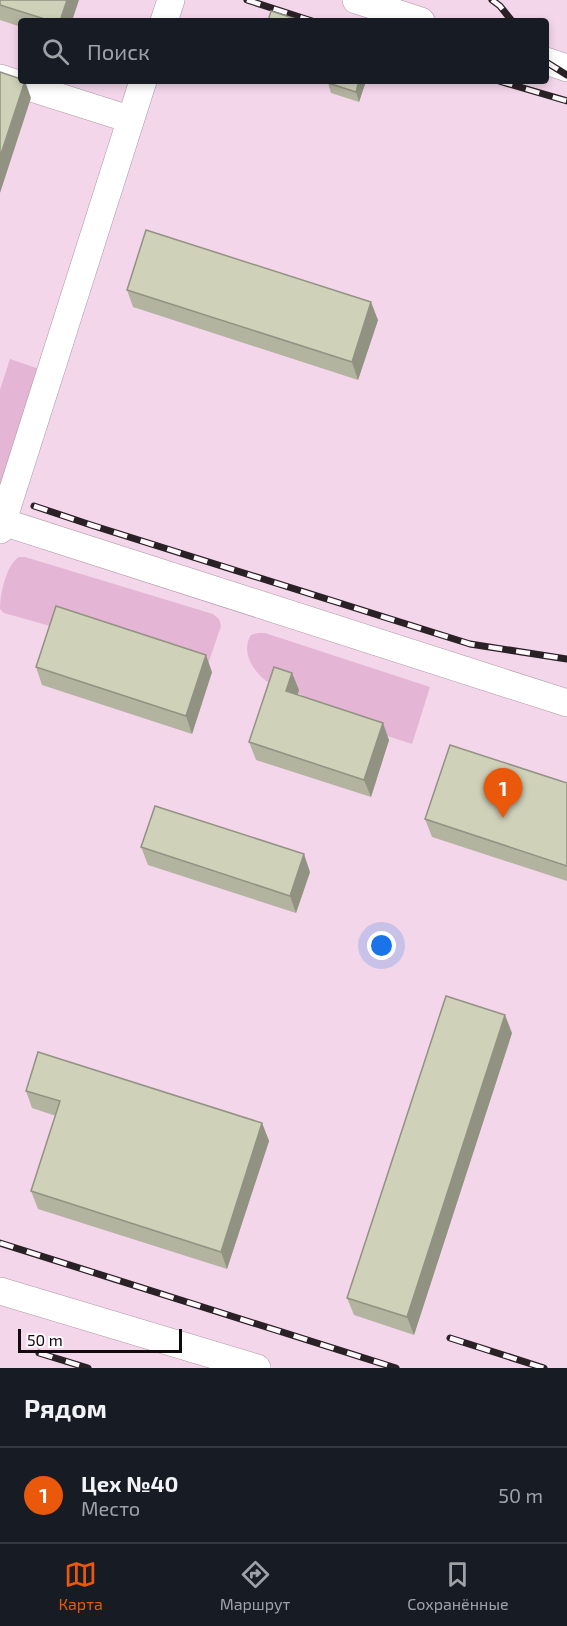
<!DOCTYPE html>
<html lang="ru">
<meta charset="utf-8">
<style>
:root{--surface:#171b24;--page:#242831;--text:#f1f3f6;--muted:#9ea1a6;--line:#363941;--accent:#ea580c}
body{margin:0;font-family:"Exo 2",sans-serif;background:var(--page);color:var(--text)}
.scale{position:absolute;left:18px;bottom:15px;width:164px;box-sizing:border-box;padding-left:6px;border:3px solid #10090e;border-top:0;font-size:16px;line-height:21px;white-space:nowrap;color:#10090e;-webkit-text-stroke:4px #fcf8fb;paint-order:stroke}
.you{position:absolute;left:382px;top:946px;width:21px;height:21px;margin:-15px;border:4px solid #fff;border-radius:50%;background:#1a73e8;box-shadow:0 0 0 9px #1a73e833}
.badge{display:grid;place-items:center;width:39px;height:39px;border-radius:50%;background:var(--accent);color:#fff;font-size:20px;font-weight:700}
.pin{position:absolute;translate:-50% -50px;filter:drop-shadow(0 2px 3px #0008)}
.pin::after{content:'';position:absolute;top:32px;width:21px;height:18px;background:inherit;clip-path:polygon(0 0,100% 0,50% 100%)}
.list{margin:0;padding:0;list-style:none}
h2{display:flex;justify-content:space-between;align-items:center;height:78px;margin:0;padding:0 24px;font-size:26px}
h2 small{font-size:20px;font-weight:400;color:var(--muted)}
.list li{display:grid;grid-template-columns:39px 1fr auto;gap:18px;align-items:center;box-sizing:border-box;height:96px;padding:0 24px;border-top:2px solid var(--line)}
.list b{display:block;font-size:22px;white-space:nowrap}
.list p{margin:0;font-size:20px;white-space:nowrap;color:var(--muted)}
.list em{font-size:20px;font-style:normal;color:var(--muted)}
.icon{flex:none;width:33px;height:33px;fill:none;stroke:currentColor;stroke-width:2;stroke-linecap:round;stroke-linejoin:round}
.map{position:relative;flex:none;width:567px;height:1368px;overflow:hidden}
.search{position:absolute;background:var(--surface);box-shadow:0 3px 9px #0003;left:18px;right:18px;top:18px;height:66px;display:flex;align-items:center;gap:15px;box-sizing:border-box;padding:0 21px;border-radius:6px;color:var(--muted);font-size:22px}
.sheet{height:174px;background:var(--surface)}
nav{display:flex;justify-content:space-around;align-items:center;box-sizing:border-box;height:84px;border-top:2px solid var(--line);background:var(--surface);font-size:16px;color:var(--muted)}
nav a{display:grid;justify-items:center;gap:3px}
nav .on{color:var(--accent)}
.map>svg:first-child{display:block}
</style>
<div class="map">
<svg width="567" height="1368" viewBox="0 0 567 1368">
<rect width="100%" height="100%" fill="#fbe4f4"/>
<path fill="#f4d6ea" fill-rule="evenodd" d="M0 0H567V1368H0ZM21 21H546V81H21Z"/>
<g fill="#e4b5d5">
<polygon points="10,359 42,370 0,491 0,390"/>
<path d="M19 557H25L213 614 219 619 221 626 206 670 4 613 0 609C0 594 6 565 19 557Z"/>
<path d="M258 633H265L430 687 412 744 299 707 303 695C294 692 284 690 275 686 257 678 239 654 251 635Z"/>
</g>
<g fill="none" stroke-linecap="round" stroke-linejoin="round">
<defs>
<g id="minor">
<polyline points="356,0 421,21"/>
<polyline points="164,21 171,0"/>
<polyline points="546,61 567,68"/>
<polyline points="0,78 129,119"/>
<polyline points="0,521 567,703"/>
<polyline points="0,530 143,81"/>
<polyline points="0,1291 257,1368"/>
</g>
</defs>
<use href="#minor" stroke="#ab96a4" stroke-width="28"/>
<use href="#minor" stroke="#fff" stroke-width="27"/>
<defs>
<g id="rail">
<polyline points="247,0 312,21"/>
<polyline points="492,0 500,6 512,21"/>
<polyline points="546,62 567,75"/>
<polyline points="499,81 567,101"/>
<polyline points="34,506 91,525 470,644 567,659"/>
<polyline points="0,1243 396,1368"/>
<polyline points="450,1338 544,1368"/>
<polyline points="39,1353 88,1368"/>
</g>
</defs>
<use href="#rail" stroke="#2a2127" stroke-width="7"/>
<use href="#rail" stroke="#fcf8fb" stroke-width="4.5" stroke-dasharray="14" stroke-linecap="butt"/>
</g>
<g fill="#b2b49f">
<polygon points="0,0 72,21 21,21 21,27 0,20"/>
<polygon points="328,81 366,81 359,102 331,93 328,83"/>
<polygon points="127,290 378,320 358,380 133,307"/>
<polygon points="36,667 212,672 192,734 42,685"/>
<polygon points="292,673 299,690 297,695 389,740 371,797 256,760 249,742"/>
<polygon points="567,783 567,881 432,837 425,819"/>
<polygon points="141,847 310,872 296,913 148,865"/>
<polygon points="512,1033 414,1335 354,1315 347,1298"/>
<polygon points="26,1091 262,1123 269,1141 227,1269 38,1209 31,1191 56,1116 32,1108"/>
</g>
<g fill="#919282">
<polygon points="67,0 79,0 72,21 60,21"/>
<polygon points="25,81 31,98 0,193 0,157"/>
<polygon points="359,81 366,81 359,102 356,92"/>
<polygon points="371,302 378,320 358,380 352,362"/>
<polygon points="206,655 212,672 192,734 186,716"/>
<polygon points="292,673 299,690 293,709 286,691"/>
<polygon points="383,723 389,740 371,797 364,780"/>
<polygon points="304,854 310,872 296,913 290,896"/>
<polygon points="505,1015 512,1033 414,1335 407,1317"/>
<polygon points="262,1123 269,1141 227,1269 221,1252"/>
</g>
<g fill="#cfd1b9" stroke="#919282" stroke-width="1.5">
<polygon points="0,0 67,0 60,21 51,21 0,5"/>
<polygon points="271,11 302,21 268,21"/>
<polygon points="0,72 21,79 21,81 25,81 0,157"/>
<polygon points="328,81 359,81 356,92 328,83"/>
<polygon points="146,230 371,302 352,362 127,290"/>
<polygon points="56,606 206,655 186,716 36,667"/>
<polygon points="274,667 292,673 286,691 383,723 364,780 249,742"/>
<polygon points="450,745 567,783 567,866 425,819"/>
<polygon points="155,806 304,854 290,896 141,847"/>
<polygon points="446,996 505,1015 407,1317 347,1298"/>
<polygon points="38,1052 262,1123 221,1252 31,1191 60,1101 26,1091"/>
</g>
</svg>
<div class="scale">50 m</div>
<div class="you"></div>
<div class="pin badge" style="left:503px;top:818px">1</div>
<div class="search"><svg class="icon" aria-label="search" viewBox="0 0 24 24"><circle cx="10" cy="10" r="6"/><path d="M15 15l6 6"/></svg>Поиск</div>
</div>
<section class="sheet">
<h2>Рядом<small></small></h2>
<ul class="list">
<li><span class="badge">1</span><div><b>Цех №40</b><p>Место</p></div><em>50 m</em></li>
</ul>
</section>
<nav>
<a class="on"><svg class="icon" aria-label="map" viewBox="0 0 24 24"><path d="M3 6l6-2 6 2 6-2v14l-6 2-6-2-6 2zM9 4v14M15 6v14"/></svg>Карта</a>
<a><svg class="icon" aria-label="directions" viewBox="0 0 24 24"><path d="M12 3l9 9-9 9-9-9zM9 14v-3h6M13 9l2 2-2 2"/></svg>Маршрут</a>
<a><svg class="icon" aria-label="saved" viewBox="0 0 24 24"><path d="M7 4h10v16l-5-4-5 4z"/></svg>Сохранённые</a>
</nav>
